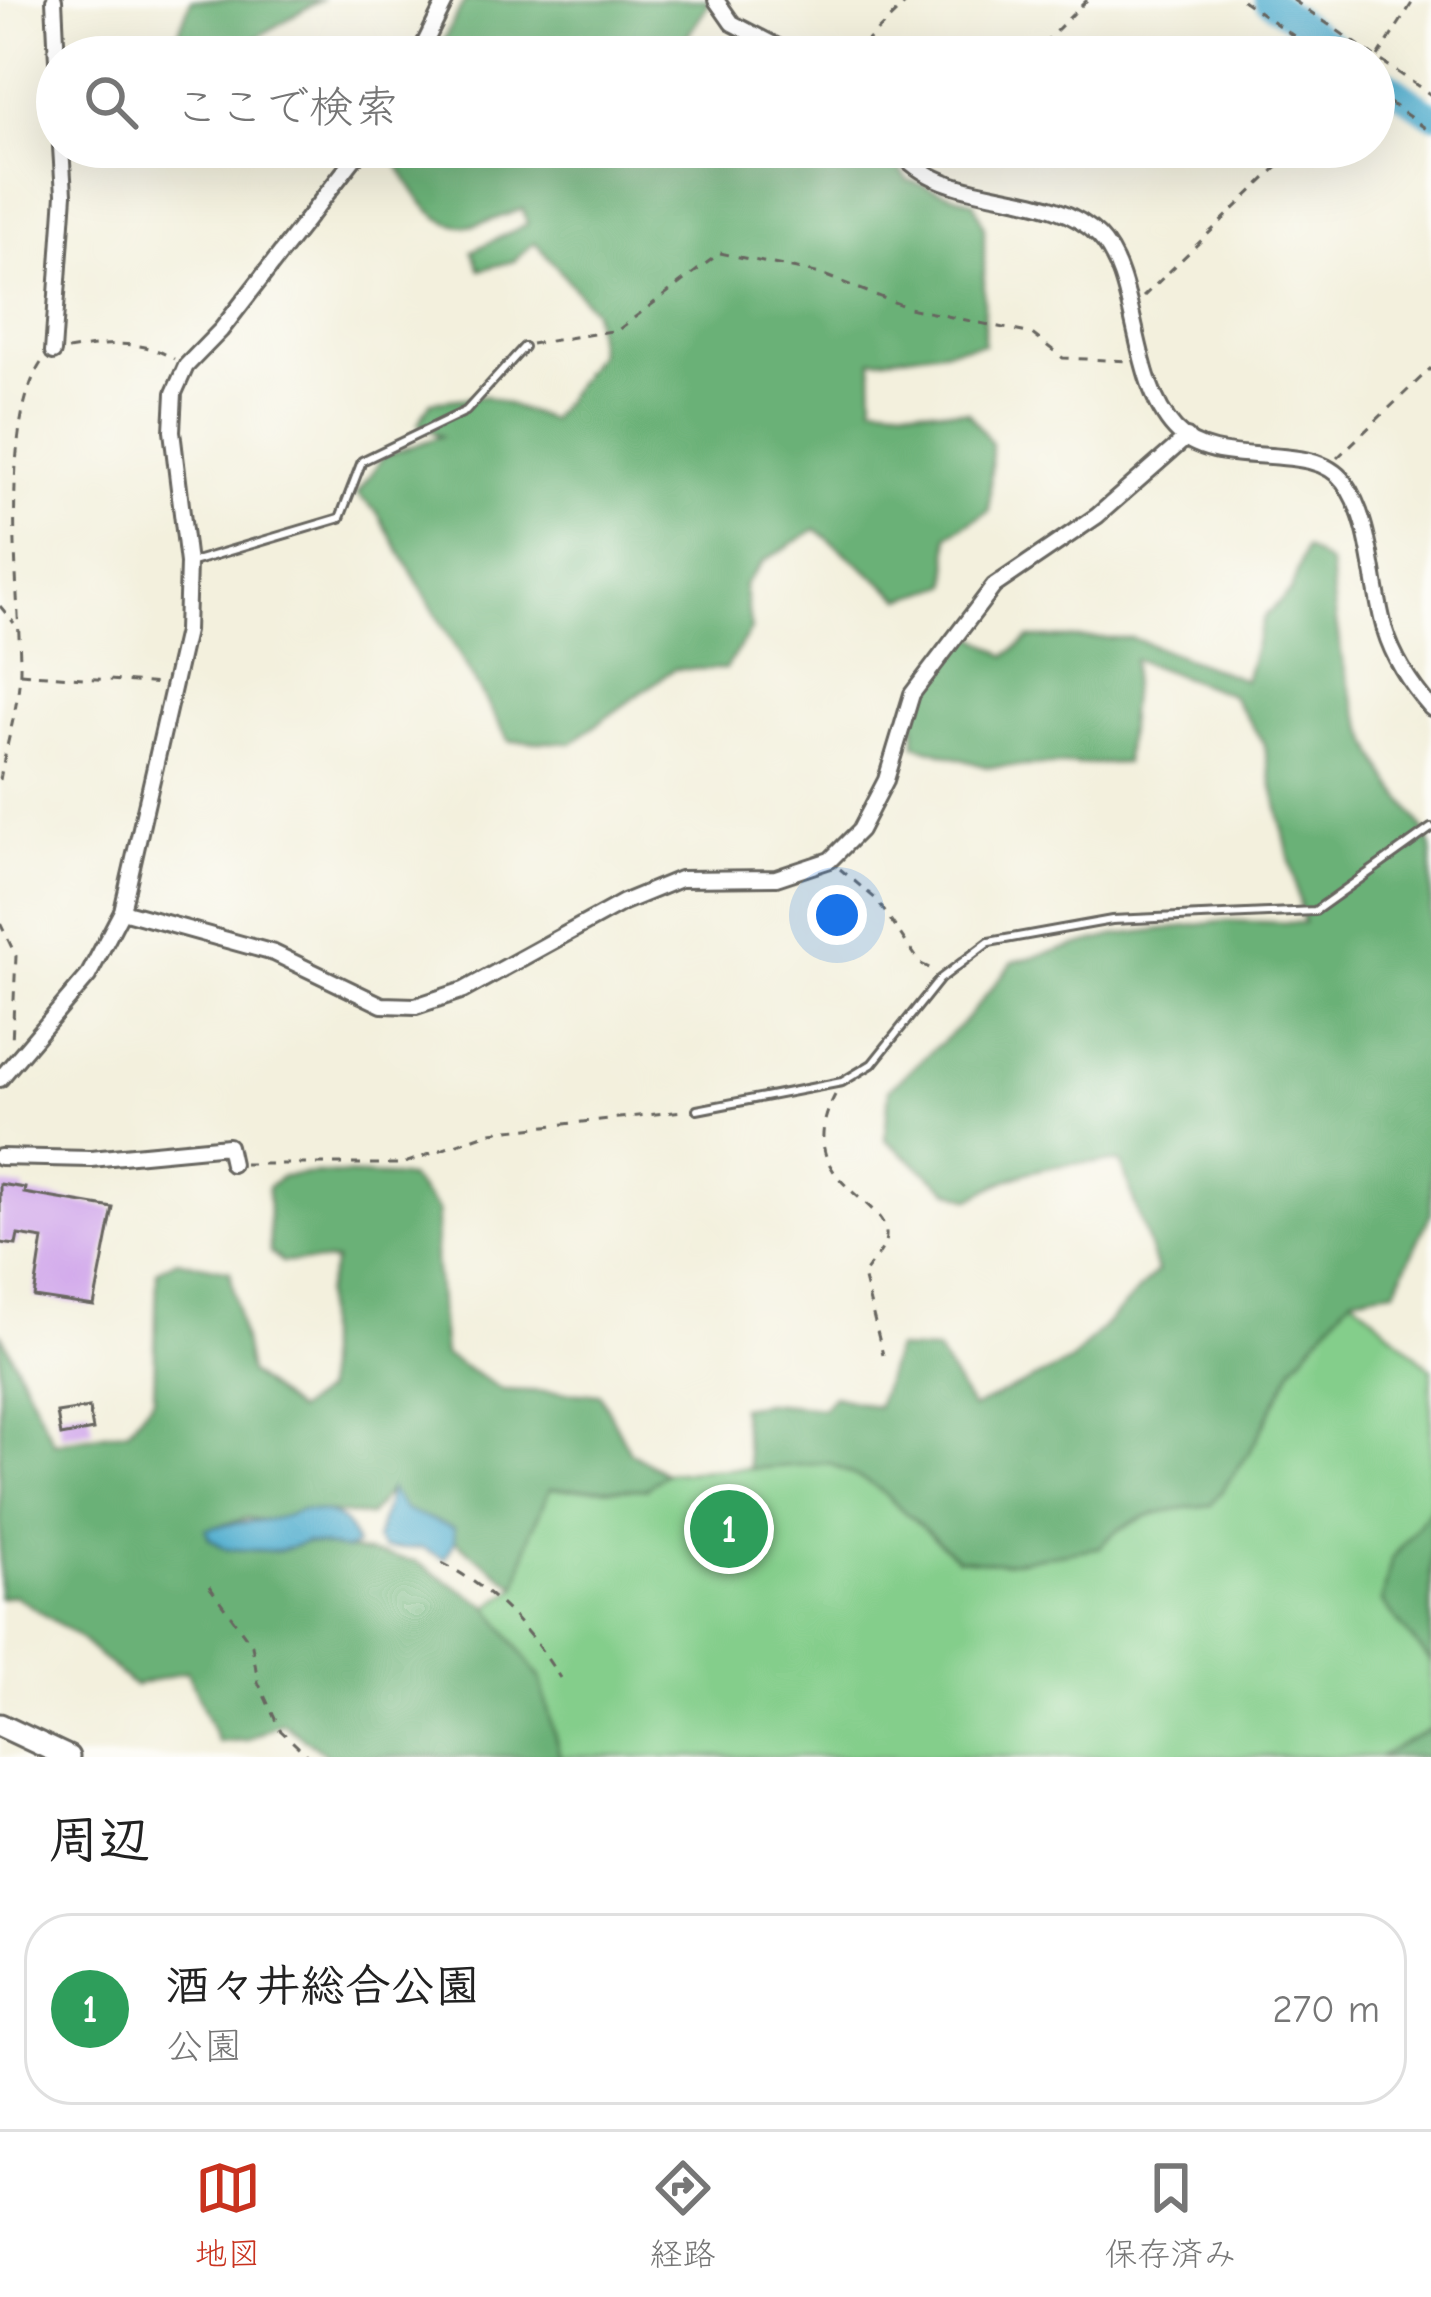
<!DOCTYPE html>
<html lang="ja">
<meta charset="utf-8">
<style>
:root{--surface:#fff;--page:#f2f2f2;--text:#222;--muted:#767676;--line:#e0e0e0;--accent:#c8321e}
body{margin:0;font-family:"Comic Neue","Klee One",sans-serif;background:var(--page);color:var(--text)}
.you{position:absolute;left:837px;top:915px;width:42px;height:42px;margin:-30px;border:9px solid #fff;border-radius:50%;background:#1a73e8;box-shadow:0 0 0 18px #1a73e833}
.badge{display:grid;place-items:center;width:78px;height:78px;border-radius:50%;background:var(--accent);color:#fff;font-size:39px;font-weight:700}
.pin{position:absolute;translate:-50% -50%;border:6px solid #fff;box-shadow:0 3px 12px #0006}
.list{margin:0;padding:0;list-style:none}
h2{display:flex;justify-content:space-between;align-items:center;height:156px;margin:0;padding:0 48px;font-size:51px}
h2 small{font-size:39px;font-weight:400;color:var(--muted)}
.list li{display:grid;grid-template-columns:78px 1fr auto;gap:36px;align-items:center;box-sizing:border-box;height:192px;margin:0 24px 24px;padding:0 24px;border:3px solid var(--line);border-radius:48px}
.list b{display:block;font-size:45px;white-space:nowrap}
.list p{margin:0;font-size:39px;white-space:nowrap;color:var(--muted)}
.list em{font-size:39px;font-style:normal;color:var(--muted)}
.icon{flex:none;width:66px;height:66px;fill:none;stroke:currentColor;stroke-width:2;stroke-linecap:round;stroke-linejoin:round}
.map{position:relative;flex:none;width:1431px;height:1757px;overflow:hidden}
.search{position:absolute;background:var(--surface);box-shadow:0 12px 48px #0002;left:36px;right:36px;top:36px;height:132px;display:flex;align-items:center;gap:30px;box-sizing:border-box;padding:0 42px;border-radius:66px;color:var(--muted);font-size:45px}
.sheet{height:372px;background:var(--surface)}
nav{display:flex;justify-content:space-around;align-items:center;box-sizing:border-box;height:168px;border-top:3px solid var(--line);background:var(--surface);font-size:33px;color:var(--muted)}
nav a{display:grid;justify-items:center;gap:6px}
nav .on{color:var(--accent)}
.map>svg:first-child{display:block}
</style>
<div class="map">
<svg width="1431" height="1757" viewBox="0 0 1431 1757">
<rect width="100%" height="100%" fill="#fdfcf7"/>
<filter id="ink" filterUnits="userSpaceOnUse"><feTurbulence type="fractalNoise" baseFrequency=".00833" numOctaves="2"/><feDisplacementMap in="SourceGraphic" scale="24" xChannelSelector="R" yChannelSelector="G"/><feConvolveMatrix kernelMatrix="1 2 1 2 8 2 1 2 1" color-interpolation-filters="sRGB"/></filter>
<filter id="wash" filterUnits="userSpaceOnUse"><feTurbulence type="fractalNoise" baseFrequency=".004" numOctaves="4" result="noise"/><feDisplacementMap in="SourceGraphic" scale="48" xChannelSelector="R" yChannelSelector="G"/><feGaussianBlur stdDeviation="2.7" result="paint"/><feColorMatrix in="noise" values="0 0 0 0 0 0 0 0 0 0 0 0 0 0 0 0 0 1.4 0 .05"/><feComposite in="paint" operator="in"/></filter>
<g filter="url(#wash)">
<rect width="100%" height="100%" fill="#f3f0dd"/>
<polygon fill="#84ce8b" stroke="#507554" stroke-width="3" points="1352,1296 1431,1369 1431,1757 560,1757 540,1678 488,1607 517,1587 530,1534 550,1489 646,1489 665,1473 828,1463 874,1485 958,1559 1112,1533 1161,1509 1211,1505 1250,1451 1294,1365"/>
<g fill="#6bb177" stroke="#44664a" stroke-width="3">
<polygon points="191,0 320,0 224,57 169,57"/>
<polygon points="465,0 707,0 709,4 673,57 434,57"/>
<path d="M389 147H884L907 180 974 202 984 228V344L872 360 873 404 968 412 992 444 989 511 948 535 949 585 902 599 816 529 764 561 744 585 751 630 725 669H674L571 743 509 741 377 512 357 494 384 456 441 436 418 424 431 402 485 396 550 420 598 352 593 310 535 242 514 261 480 270 472 251 527 224 523 209C506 214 484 225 467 226 427 228 404 175 389 147Z"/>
<path d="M1305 548 1330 564C1337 648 1345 695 1384 771 1399 800 1422 817 1431 849V1213L1395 1290 1352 1296 1294 1365 1250 1452 1211 1505C1170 1509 1129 1513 1100 1547L1004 1563 958 1559 874 1485 829 1463 750 1469 740 1407 766 1403 823 1408 834 1396 877 1407 895 1349 937 1351 972 1408 1070 1362 1157 1271 1121 1162C1063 1161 1020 1168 971 1199L948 1190 885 1139 889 1089 964 1022 1013 962 1117 935 1227 921 1304 923 1263 742 1231 695 1134 659 1125 763 987 767 915 745 914 700 969 633 1006 656 1029 638H1132L1245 680 1264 617 1291 591Z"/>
<polygon points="317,1173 408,1177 438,1211 435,1258 444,1355 503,1390 600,1394 630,1452 665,1473 646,1489 550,1489 530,1534 517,1587 455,1541 453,1528 405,1510 390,1490 369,1516 301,1510 273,1521 247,1518 207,1529 209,1538 226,1549 279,1551 306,1542 414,1561 488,1606 540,1678 560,1757 329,1757 282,1722 247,1740 218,1742 187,1671 134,1686 76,1635 14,1595 0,1598 0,1332 54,1443 128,1430 154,1398 157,1271 177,1260 230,1271 249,1373 296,1411 324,1391 324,1294 335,1261 282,1262 270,1252 268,1187 282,1176"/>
<polygon points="1431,1508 1431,1663 1382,1602 1391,1560"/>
<polygon points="1431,1729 1431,1757 1379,1757"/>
</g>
<g fill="#51aecf" stroke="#366576" stroke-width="3">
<polygon points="390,1489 405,1510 454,1528 455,1541 445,1559 422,1548 384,1549 376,1540"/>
<path d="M301 1510C333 1513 346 1513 356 1545L346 1550 306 1542 279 1551 226 1549 209 1538 206 1529C238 1520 271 1524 301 1510Z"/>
</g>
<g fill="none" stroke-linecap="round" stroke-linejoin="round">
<g stroke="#51aecf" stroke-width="27">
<polyline points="1267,0 1349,57"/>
<polyline points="1374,74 1431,114"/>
</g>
</g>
<g id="blocks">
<g fill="#d1a8eb">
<polygon points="0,1184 25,1188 24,1193 113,1208 94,1306 34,1297 43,1239 18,1235 16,1245 0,1243"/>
<polygon points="89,1408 93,1430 61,1436 57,1413"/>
</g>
</g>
</g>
<g filter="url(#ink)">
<use href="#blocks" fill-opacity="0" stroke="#676660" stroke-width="3"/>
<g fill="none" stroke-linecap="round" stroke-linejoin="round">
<defs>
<g id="service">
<polyline points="192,562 340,518 362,461 466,411 524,347"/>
<polyline points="697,1110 842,1082 872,1064 940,979 989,942 1112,920 1315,911 1431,828"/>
</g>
<g id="minor">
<polyline points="54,0 57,61"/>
<polyline points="716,0 732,23 797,57"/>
<polyline points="418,57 446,0"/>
<path d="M896 147C944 211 1046 182 1099 236 1140 278 1129 379 1175 429 1216 474 1311 437 1344 482 1373 523 1371 583 1385 630 1394 660 1411 685 1431 708"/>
<polyline points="53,352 64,194 61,147"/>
<polyline points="122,911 274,953 382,1005 416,1006 464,990 624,902 680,879 776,878 830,860 860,830 886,780 912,694 994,586 1097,516 1187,437"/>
<polyline points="0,1079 88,976 122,911 186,631 188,563 172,431 174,393 186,366 221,330 363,147"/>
<polyline points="0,1157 91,1159 228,1146 232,1164"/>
</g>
<polyline id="trunk" points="0,1725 68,1757"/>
</defs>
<use href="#service" stroke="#676660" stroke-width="12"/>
<use href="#minor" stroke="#676660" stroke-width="20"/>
<use href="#trunk" stroke="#676660" stroke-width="27"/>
<g stroke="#676660" stroke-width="3" stroke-dasharray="9 9" stroke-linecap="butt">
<polyline points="1242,0 1324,57"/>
<polyline points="1293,0 1431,95"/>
<polyline points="851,57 909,0"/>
<polyline points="1030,57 1087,0"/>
<polyline points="1378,57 1414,0"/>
<polyline points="1374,92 1431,132"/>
<polyline points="929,158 940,147"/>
<polyline points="1143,297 1298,147"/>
<polyline points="531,344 618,330 720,253 821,274 909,308 1032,334 1063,358 1129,361"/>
<path d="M68 350C105 344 141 338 174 359"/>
<polyline points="1337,458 1431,368"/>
<polyline points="0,606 14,623"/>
<polyline points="20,673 160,684"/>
<path d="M0 780C6 743 21 700 20 662 18 581 0 420 43 360"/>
<polyline points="840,869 876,899 921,964 934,970"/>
<polyline points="0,923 16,956 12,1043"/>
<path d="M835 1095C787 1187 898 1198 885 1242 882 1253 869 1265 863 1275L883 1355"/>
<polyline points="244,1164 402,1164 491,1132 683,1111"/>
<path d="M442 1563C494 1589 530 1630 560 1678"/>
<polyline points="209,1586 252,1645 258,1682 280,1730 309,1757"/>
</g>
<use href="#service" stroke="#fff" stroke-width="6"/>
<use href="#minor" stroke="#fff" stroke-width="14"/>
<use href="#trunk" stroke="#fff" stroke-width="21"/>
</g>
</g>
</svg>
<div class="you"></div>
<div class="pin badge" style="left:729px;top:1529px;background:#2e9e5b">1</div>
<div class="search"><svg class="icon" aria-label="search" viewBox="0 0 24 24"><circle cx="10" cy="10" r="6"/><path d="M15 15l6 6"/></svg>ここで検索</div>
</div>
<section class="sheet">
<h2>周辺<small></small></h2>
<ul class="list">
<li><span class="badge" style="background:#2e9e5b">1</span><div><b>酒々井総合公園</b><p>公園</p></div><em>270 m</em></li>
</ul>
</section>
<nav>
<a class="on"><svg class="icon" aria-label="map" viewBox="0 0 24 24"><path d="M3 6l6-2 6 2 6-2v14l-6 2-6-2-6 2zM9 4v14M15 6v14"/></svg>地図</a>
<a><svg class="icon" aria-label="directions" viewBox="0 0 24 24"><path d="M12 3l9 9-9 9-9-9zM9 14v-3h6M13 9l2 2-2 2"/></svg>経路</a>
<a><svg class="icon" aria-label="saved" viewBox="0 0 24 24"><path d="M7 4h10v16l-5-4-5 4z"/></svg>保存済み</a>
</nav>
